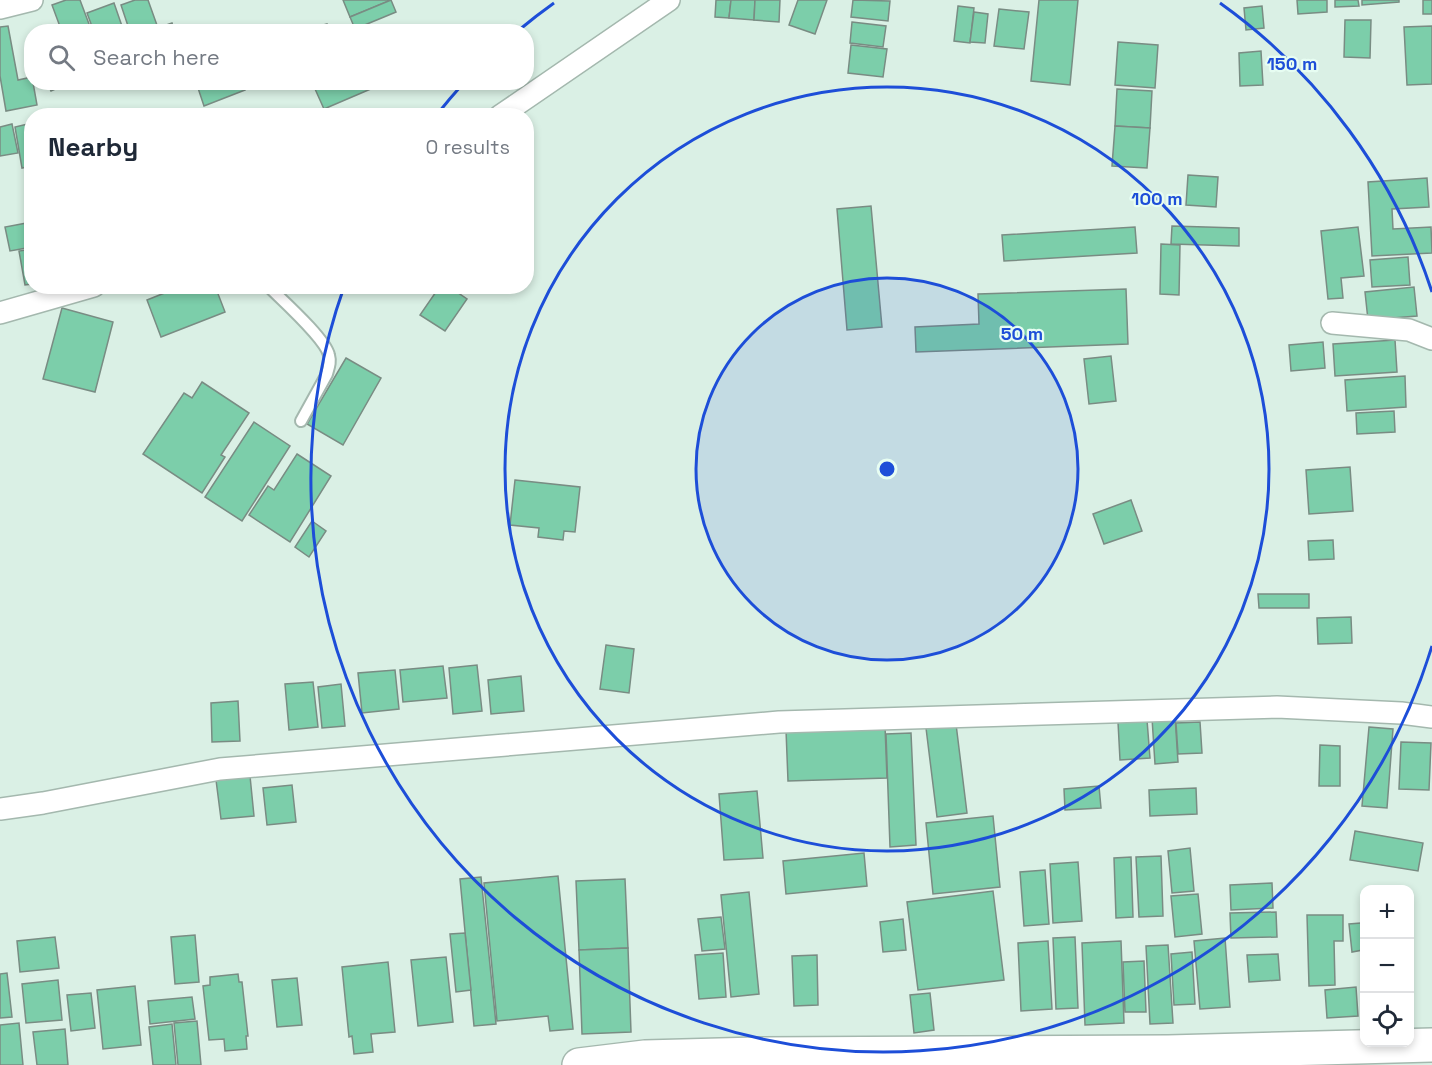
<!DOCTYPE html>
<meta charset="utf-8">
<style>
:root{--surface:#fff;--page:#f2f2f3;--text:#1f2937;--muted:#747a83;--line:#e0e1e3}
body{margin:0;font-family:"Space Grotesk",sans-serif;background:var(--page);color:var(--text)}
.controls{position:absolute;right:18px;bottom:18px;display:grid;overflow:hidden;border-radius:12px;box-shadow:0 3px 9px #0003}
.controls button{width:54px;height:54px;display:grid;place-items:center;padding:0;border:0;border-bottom:2px solid var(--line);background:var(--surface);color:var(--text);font:30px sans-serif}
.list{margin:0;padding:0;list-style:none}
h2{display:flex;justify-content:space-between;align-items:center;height:78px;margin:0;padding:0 24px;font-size:26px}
h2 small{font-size:20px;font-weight:400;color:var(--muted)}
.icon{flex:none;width:33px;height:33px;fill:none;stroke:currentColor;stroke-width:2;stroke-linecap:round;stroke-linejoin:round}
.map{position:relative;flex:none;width:1432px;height:1065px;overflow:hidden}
.search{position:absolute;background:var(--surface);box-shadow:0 3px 9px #0003;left:24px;top:24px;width:510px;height:66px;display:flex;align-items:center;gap:15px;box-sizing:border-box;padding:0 21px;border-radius:24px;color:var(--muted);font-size:22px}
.panel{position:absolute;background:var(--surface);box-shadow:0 3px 9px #0003;left:24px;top:108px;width:510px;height:186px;border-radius:24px}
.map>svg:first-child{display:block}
</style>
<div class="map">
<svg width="1432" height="1065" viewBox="0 0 1432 1065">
<rect width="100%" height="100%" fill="#daf0e5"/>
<g fill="#7cceaa" stroke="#798c83" stroke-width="1.5">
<polygon points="66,0 80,0 92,32 62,32 52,5"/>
<polygon points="135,0 148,0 158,28 172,23 175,32 130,32 121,5"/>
<polygon points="343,0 391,0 350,17"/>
<polygon points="391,0 396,12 355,29 350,17"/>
<polygon points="716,0 731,0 729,18 715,17"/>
<polygon points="731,0 755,0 754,20 729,18"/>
<polygon points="755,0 780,0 779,22 754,20"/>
<polygon points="798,0 827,0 815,34 789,25"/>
<polygon points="853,0 890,1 888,21 851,17"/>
<polygon points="1039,0 1078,0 1070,85 1031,81"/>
<polygon points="1297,0 1327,0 1327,12 1298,14"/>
<polygon points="1335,0 1358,0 1359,6 1335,7"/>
<polygon points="1362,0 1399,0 1399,2 1362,5"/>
<rect x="1423" y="0" width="9" height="14"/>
<polygon points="114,3 124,32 94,32 87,13"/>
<polygon points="958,6 974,8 970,43 954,41"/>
<polygon points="1262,6 1264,28 1246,30 1244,8"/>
<polygon points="999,9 1029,12 1024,49 994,46"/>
<polygon points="974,12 988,14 985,43 970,42"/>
<polygon points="1345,20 1371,20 1370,58 1344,57"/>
<polygon points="852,22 886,26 883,47 850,43"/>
<polygon points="327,24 329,32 310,32 309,29"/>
<polygon points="8,26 18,80 32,77 37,105 6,111 0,76 0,27"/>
<polygon points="1432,26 1432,84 1407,85 1404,27"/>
<polygon points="1118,42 1158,45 1155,88 1115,85"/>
<polygon points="851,45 887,49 883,77 848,73"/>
<polygon points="1261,51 1263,85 1240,86 1239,53"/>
<polygon points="47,82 71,82 51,91"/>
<polygon points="196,82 242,82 245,90 204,106"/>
<polygon points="331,82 387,82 324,109 315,89"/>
<polygon points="1117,89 1152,91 1150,128 1115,126"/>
<polygon points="32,123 32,166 22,168 15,127"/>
<polygon points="12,124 18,153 0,156 0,127"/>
<polygon points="1115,126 1150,128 1147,168 1112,166"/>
<polygon points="1188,175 1218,177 1216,207 1186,205"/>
<polygon points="1427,178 1429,207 1392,209 1393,229 1431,227 1432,253 1372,256 1368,182"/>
<polygon points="871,206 882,327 847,330 837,209"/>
<polygon points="32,222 32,247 10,251 5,227"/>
<polygon points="1172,226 1239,228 1239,246 1171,244"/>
<polygon points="1135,227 1137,253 1004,261 1002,235"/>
<polygon points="1358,227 1364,276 1341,278 1343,298 1328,299 1321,231"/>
<polygon points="1161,244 1180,245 1179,295 1160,294"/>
<polygon points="32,249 32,284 25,285 19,251"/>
<polygon points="1408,257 1410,285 1372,287 1370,260"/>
<polygon points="182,286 215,286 225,312 161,337 147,300"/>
<polygon points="440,286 448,286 467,299 445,331 420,315"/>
<polygon points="1414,287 1417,316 1368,320 1365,292"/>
<polygon points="1126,289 1128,344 916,352 915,327 979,324 978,294"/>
<polygon points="62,308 113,322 95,392 43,379"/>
<polygon points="1395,340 1397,372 1335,376 1333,344"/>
<polygon points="1323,342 1325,368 1291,371 1289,345"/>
<polygon points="1111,356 1116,401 1089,404 1084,359"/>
<polygon points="346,358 381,378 343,445 307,424"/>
<polygon points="1405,376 1406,407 1347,411 1345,380"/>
<polygon points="202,382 249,413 221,455 225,457 202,493 143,454 184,393 192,398"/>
<polygon points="1394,411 1395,432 1357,434 1356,413"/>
<polygon points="254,422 290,446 242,521 205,497"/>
<polygon points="297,454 331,476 290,542 249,515 268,486 274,490"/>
<polygon points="1350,467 1353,511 1309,514 1306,470"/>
<polygon points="515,480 580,487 575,532 564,531 563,540 538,537 539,528 510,525"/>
<polygon points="1131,500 1142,531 1104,544 1093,514"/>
<polygon points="312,521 326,531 309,557 295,547"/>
<polygon points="1333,540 1334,559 1309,560 1308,541"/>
<polygon points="1258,594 1309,594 1309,608 1259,608"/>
<polygon points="1351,617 1352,643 1318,644 1317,618"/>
<polygon points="606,645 634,649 629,693 600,689"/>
<polygon points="477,665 482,711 453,714 449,668"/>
<polygon points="443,666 447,698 403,702 400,670"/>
<polygon points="395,670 399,709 362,713 358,673"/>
<polygon points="521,676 524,711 491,714 488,680"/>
<polygon points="313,682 318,727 289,730 285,684"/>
<polygon points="341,684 345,726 322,728 318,687"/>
<polygon points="238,701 240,741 212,742 211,703"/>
<polygon points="1175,716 1178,762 1155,764 1152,718"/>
<polygon points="1147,720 1150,758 1120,760 1118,722"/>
<polygon points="1200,722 1202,753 1178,754 1176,723"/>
<polygon points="956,724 967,813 937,817 926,728"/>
<polygon points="885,726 887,778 788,781 786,730"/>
<polygon points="1369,727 1393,729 1387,808 1362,806"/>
<polygon points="911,733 916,845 890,847 886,734"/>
<polygon points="1401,742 1431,743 1429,790 1399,789"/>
<polygon points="1320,745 1340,746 1340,786 1319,786"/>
<polygon points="250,776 254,816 221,819 216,780"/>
<polygon points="292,785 296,822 267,825 263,788"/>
<polygon points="1099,786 1101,808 1065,810 1064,789"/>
<polygon points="1196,788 1197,814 1150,816 1149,790"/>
<polygon points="757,791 763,858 724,860 719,794"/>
<polygon points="993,816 1000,887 933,894 926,823"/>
<polygon points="1355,831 1423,843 1418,871 1350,860"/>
<polygon points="1190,848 1194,891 1172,893 1168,851"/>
<polygon points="864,853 867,886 786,894 783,861"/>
<polygon points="1161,856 1163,916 1139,917 1136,857"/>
<polygon points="1131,857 1133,917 1116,918 1114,858"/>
<polygon points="1078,862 1082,921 1053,923 1050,864"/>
<polygon points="1045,870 1049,924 1024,926 1020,872"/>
<polygon points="558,876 573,1029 550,1031 548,1016 497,1021 484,883"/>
<polygon points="481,877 496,1024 474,1026 460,879"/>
<polygon points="625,879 628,948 579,950 576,881"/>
<polygon points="1272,883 1273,908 1231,910 1230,885"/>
<polygon points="993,891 1004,980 918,990 907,902"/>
<polygon points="749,892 759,994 731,997 721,895"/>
<polygon points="1198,894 1202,934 1175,937 1171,896"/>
<polygon points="1276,912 1277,937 1231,938 1230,913"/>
<polygon points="1307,915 1343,915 1343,941 1334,941 1335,985 1309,986"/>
<polygon points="721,917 725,949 702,951 698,919"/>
<polygon points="903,919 906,950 883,952 880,922"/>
<polygon points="1361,923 1364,923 1364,960 1363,950 1352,952 1349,924"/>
<polygon points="465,933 471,990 456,992 450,934"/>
<polygon points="195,935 199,982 175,984 171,937"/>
<polygon points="55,937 59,968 20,972 17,941"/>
<polygon points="1075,937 1078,1008 1056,1009 1053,938"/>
<polygon points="1225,938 1230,1007 1200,1009 1194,941"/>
<polygon points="1048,941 1052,1009 1021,1011 1018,943"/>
<polygon points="1121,941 1124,1023 1085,1025 1082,943"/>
<polygon points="1168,945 1173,1023 1150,1024 1146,946"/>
<polygon points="628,948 631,1032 582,1034 579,950"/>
<polygon points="1192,952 1195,1004 1174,1005 1171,954"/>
<polygon points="723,953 726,997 699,999 695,955"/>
<polygon points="1278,954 1280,980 1249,982 1247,955"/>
<polygon points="817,955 818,1005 794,1006 792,956"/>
<polygon points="446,957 453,1022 418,1026 411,960"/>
<polygon points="1144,961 1146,1012 1125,1012 1123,962"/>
<polygon points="388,962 395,1032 371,1034 373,1052 354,1054 352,1036 349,1037 342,967"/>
<polygon points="7,973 12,1017 0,1018 0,974"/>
<polygon points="238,974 239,982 242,982 248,1036 246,1036 247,1049 225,1051 224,1039 209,1040 203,986 210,985 210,977"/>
<polygon points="297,978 302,1025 277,1027 272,980"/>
<polygon points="58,980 62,1020 26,1023 22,984"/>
<polygon points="135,986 141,1045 103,1049 97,990"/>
<polygon points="1356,987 1358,1016 1327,1018 1325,990"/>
<polygon points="91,993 95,1028 71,1031 67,995"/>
<polygon points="930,993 934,1030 914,1033 910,995"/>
<polygon points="192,997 195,1019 150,1024 148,1001"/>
<polygon points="197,1021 201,1065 178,1065 174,1023"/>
<polygon points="19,1023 23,1065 0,1065 0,1025"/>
<polygon points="172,1024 176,1065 153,1065 149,1027"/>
<polygon points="65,1029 68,1065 37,1065 33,1032"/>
</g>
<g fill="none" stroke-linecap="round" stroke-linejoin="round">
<defs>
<path id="lane" d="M268 286C282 300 325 338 329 355 331 362 329 367 327 374L301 421"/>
<g id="street">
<polyline points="0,8 32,0"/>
<polyline points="500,116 669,0"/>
<polyline points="0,313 94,286"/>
<polyline points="1332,323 1409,330 1432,339"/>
<polyline points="0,809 43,803 220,769 779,722 1277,707 1401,713 1432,717"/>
</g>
<polyline id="primary" points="579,1065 645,1057 757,1054 1168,1052 1432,1045"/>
</defs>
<use href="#lane" stroke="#a4b8ae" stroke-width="14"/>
<use href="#street" stroke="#a4b8ae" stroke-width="24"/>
<use href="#primary" stroke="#a4b8ae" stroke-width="36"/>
<use href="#lane" stroke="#fff" stroke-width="10"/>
<use href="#street" stroke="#fff" stroke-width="21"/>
<use href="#primary" stroke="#fff" stroke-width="33"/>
</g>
<circle cx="887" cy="469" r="191" fill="#1d4ed8" fill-opacity=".12"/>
<g fill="none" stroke="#1d4ed8" stroke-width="3">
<circle cx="887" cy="469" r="191"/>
<circle cx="887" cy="469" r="382"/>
<path d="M1432 646A573 573 0 1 1 344 287M439 112A573 573 0 0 1 461 86M519 30A573 573 0 0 1 554 3M1220 3A573 573 0 0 1 1432 292"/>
</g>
<circle cx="887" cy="469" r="9" fill="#1d4ed8" stroke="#e7fdf2" stroke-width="3"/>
<g font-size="18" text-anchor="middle" font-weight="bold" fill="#1d4ed8" stroke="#e7fdf2" stroke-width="4.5" stroke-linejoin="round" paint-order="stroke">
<text x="1292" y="70">150 m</text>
<text x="1157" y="205">100 m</text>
<text x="1022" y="340">50 m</text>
</g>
</svg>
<div class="controls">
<button>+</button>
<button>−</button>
<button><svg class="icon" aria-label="locate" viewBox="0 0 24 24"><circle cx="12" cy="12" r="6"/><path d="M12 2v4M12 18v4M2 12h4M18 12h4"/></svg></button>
</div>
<div class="search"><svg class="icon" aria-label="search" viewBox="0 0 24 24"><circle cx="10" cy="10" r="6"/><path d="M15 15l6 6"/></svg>Search here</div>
<section class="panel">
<h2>Nearby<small>0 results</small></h2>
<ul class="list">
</ul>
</section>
</div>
